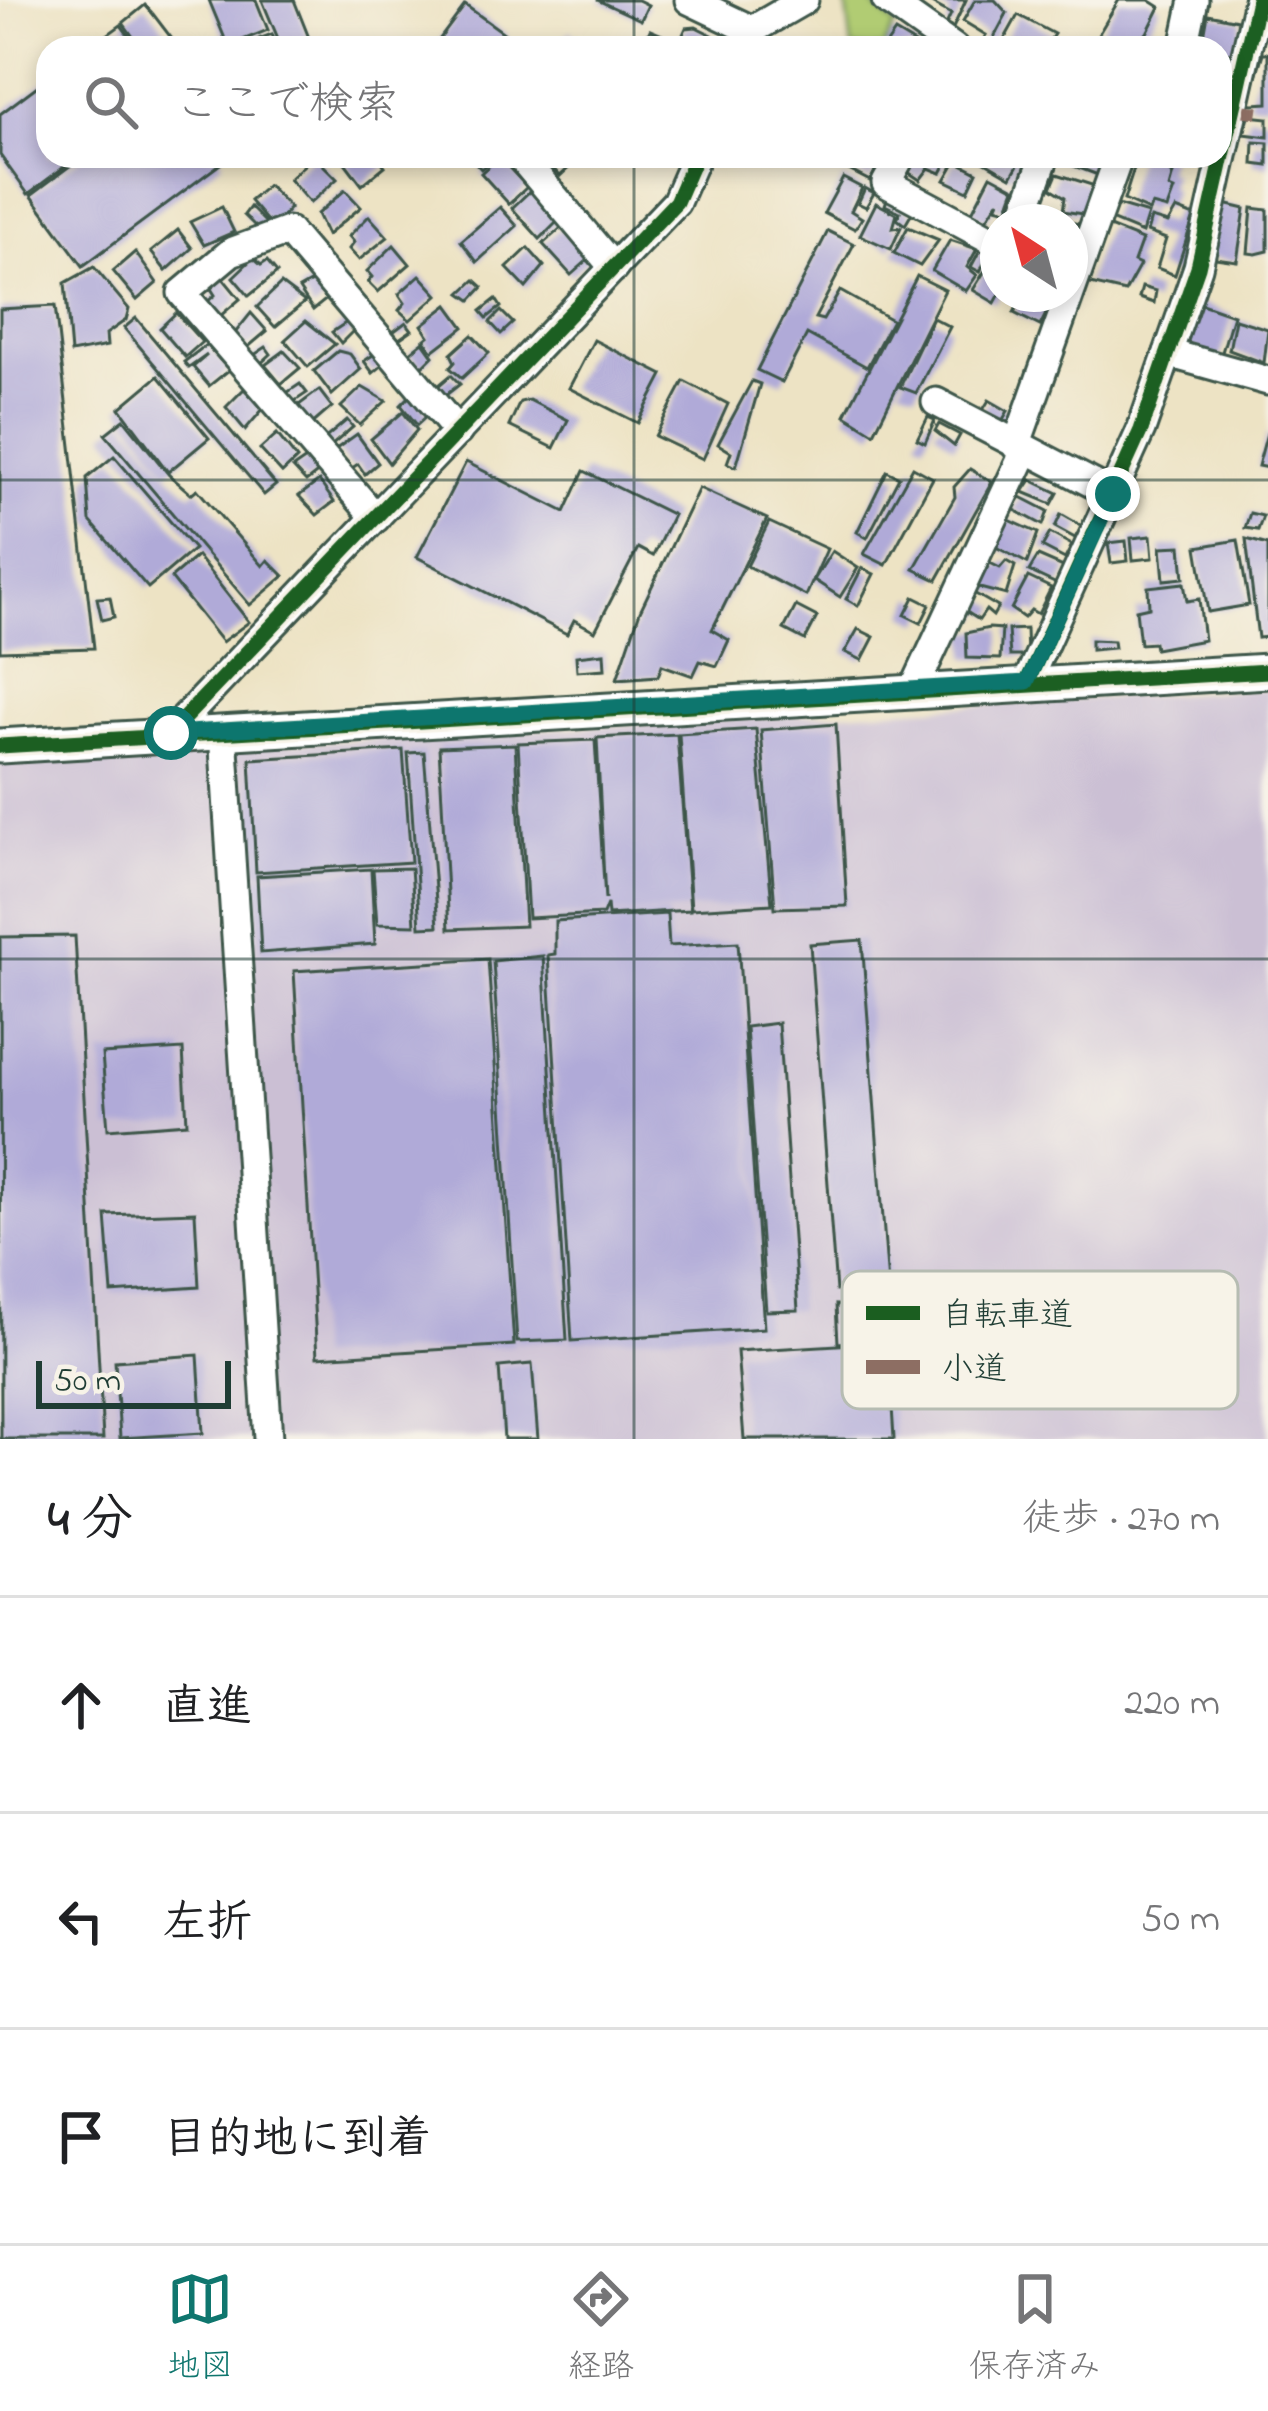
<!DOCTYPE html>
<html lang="ja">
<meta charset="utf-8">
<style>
:root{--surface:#fff;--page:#f6f6f6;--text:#202124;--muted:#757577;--line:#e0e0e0;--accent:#0f766e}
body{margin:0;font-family:"Indie Flower","Klee One",sans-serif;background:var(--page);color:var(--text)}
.compass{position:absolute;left:980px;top:204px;width:108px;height:108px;border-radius:50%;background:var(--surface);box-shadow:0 6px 18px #0003;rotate:324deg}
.scale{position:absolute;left:36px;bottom:30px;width:195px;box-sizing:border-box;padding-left:12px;border:6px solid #1f3d34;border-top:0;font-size:33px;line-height:42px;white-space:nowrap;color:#1f3d34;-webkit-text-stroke:9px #f7f3e8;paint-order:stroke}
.stop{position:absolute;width:36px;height:36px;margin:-27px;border:9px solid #0f766e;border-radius:50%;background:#fff}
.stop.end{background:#0f766e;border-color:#fff;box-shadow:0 3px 12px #0008}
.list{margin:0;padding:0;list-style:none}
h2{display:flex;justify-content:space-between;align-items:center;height:156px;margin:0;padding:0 48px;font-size:51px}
h2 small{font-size:39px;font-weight:400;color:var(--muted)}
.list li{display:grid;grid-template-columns:78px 1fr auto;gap:36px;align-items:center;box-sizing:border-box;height:216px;padding:0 48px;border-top:3px solid var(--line)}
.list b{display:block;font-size:45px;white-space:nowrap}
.list em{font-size:39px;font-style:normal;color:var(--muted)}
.icon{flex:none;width:66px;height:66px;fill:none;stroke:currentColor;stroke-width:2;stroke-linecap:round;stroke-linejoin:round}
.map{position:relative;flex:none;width:1268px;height:1439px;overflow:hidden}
.search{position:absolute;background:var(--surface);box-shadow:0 6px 18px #0003;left:36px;right:36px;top:36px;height:132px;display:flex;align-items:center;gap:30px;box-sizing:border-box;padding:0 42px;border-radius:36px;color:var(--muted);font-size:45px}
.sheet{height:804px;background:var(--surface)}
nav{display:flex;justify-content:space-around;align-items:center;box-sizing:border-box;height:168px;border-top:3px solid var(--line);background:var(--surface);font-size:33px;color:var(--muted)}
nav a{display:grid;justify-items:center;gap:6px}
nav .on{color:var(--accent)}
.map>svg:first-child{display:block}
</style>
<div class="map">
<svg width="1268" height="1439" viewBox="0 0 1268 1439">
<rect width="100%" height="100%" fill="#f7f3e8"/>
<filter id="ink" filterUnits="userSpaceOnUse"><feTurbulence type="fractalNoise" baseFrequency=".00833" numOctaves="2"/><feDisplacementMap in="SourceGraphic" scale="24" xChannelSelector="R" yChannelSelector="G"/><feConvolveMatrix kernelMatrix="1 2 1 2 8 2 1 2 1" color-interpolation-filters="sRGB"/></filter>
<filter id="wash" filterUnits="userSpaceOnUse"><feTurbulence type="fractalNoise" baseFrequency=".004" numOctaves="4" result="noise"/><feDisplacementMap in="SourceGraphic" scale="48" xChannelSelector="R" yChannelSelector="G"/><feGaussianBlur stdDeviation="2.7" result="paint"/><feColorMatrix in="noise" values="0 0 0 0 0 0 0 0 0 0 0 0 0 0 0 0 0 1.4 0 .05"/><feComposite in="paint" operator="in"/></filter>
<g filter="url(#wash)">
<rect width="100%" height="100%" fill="#ede3c4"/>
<polygon fill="#cbbfd4" points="1268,689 1268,1439 0,1439 0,760"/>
<polygon fill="#b1cc73" stroke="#688454" stroke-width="3" points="846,0 868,1 895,25 883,48 852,48"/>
<g id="blocks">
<g fill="#b0aad8">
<polygon points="209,0 256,0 268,30 228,46"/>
<polygon points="262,0 294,0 313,48 282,48"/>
<polygon points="597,0 638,0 648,5 641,20"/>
<polygon points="926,0 966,0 953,28 946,25 951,14"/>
<polygon points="975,0 995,0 1007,13 989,47 981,43 986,35 963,21"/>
<polygon points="1119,0 1149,0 1160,7 1147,33 1129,48 1096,48 1092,45"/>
<polygon points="145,5 153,14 179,48 141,48 123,23"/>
<polygon points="465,5 508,36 499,48 433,48"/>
<polygon points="1208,14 1242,21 1235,54 1202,48"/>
<polygon points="1018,15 1054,34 1045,48 1005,48 1003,42"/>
<polygon points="121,25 138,48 89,48"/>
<polygon points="696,27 712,35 706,48 677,48 686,28"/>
<polygon points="650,30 672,39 668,48 642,48"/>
<polygon points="571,31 585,48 550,48"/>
<polygon points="895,32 922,48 884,48"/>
<polygon points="272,34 277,48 235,48"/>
<polygon points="1263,53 1268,53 1268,103 1253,104 1248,103"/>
<polygon points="48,78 48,156 79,156 28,194 0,155 0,114"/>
<polygon points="1249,116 1268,118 1268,137 1244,134"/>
<polygon points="1254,142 1268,143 1268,166 1253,164"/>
<polygon points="83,156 219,156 223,162 83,266 31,195"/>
<polygon points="314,156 337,179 310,203 289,179"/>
<polygon points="340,156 377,156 385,166 362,185"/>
<polygon points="469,156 496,156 481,169"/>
<polygon points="542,156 565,156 573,164 560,176"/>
<polygon points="854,156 883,156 870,181 847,169"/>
<polygon points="916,156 950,156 941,173 929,168 920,180 908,172"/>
<polygon points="975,156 1018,156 1022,158 1011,177"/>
<polygon points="1059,156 1106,156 1098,175 1058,160"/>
<polygon points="1138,156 1171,156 1167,171 1173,174 1169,188 1174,190 1167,209 1152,205 1149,211 1124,200"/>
<polygon points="499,157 527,187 509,204 481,173"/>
<polygon points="956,161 977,172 968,191 945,180"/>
<polygon points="1057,174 1095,186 1089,215 1063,211 1065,197 1051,188"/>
<polygon points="991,175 1015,188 1007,210 996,207 999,200 986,220 972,212"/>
<polygon points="843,178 862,188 851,211 862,218 855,229 824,213"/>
<polygon points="268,185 290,208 278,221 267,221 250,201"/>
<polygon points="865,188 874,193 866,207 858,203"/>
<polygon points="345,190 361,207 327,235 317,214"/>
<polygon points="530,191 557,222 540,239 512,208"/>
<polygon points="887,199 912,213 905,225 897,219 900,212 885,205"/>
<polygon points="1216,202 1245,209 1237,261 1208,257"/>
<polygon points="876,203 897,214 893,228 901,227 891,249 860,235"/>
<polygon points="1114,204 1148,214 1142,233 1108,219"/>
<polygon points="222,207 234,232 204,245 190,222"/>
<polygon points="250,207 266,223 259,230 244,215"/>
<polygon points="500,207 517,226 477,262 461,241"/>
<polygon points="1252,208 1268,210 1268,251 1256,254 1248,253"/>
<polygon points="1176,209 1194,216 1175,275 1157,268 1166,239 1147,232 1151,218 1168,223"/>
<polygon points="369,216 388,237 359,260 349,249 354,242 349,236"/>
<polygon points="1070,222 1083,225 1078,250 1070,248"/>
<polygon points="1107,226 1142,240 1134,262 1140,265 1125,292 1086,283"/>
<polygon points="908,227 939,240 920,266 894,253"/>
<polygon points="561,228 589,259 571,275 543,244"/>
<polygon points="178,230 192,248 166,271 151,252"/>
<polygon points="828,231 854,244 815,318 823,320 840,291 892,320 867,367 807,334 782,382 757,370"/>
<polygon points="950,240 977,249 967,267 977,275 966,291 932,271"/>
<polygon points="394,245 410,264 378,292 368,282 372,277 367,271"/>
<polygon points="528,248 544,266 526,288 507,268"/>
<polygon points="980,250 988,254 980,272 971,267"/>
<polygon points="135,252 157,283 137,300 113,271"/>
<polygon points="253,258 261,265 267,261 277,273 249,296 233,277"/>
<polygon points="998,266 1000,294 995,303 973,290 986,269 994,273"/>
<polygon points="94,267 129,309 126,320 106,334 107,346 71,353 65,283"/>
<polygon points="420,275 438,295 410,320 399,310 405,303 399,294"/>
<polygon points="917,276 945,290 874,433 845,415"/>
<polygon points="222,277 240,299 219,317 206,303 215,295 210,287"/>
<polygon points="315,280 328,298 313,310 299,289"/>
<polygon points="475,280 483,287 471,300 461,293"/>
<polygon points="281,284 305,302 275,327 257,307"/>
<polygon points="1142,287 1156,291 1154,303 1139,298"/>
<polygon points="1023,294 1054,298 1040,326 1014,313"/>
<polygon points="496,299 501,307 487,318 481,311"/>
<polygon points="1193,301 1233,315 1220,359 1187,346 1182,333"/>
<polygon points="448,305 464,327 433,351 424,340 429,336 422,325"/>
<polygon points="55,306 94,648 0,651 0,309"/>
<polygon points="501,311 513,323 501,334 490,322"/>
<polygon points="176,313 202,342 185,357 160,328"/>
<polygon points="251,313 267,331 247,348 235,333"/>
<polygon points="136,318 276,485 264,495 124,328"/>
<polygon points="933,318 950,327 916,393 900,387"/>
<polygon points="1235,319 1268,329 1264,363 1229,350"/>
<polygon points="306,321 335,344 308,367 285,340"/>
<polygon points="347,322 354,330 341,343 332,332"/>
<polygon points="406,322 412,330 399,339 393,332"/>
<polygon points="472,335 489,353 462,378 450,368 455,362 451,354"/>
<polygon points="594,340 663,375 638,423 569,388"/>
<polygon points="211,341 212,351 229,370 209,386 193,367 207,355 189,368 184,362"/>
<polygon points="423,342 433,356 422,367 409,353"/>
<polygon points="266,347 271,354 258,366 251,357"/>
<polygon points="284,351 300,368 281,384 265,365"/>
<polygon points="338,351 350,354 361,369 332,395 314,371"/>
<polygon points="376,353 384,364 373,373 364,361"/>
<polygon points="451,375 460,384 446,395 438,386"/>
<polygon points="158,376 209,438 168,472 120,408"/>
<polygon points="684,381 728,404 703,459 655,436"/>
<polygon points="752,381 760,384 736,467 727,463 731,452 718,444"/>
<polygon points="300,384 307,393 292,403 285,394"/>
<polygon points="362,387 386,401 360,425 341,407"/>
<polygon points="244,389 263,409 245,430 226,407"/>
<polygon points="319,390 332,407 310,426 295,408"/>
<polygon points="412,394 429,414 417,425 401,405"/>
<polygon points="529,400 568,420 554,448 509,426 520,402"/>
<polygon points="989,400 1008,411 1002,421 983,410"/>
<polygon points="403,412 417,430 389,463 371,439"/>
<polygon points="928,417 935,420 925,443 917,439"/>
<polygon points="124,419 169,475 191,494 197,489 263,566 268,560 284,576 250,605 105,434"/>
<polygon points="347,420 353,427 330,447 323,440"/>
<polygon points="939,424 960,435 954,446 935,431"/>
<polygon points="1267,433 1268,433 1268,468 1258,466"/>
<polygon points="277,434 297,459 282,473 260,449"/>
<polygon points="357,434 378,463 365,474 358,464 352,468 336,449"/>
<polygon points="114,456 194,549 148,588 90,521 87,478"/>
<polygon points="309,457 320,471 306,482 293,468"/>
<polygon points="466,462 565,512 584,471 673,515 653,556 638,548 595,631 574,620 567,634 417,557"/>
<polygon points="913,467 933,478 886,565 864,554"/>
<polygon points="970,469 992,482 937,580 914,569 955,497 954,487"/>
<polygon points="887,471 899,477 867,538 857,532"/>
<polygon points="1031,480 1058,493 1052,504 1023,492"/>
<polygon points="319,481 334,502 317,515 299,496"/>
<polygon points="699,488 767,519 712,630 729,640 717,666 700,661 693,676 662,665 658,676 617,679 640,611"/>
<polygon points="1021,497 1048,511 1043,525 1013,509"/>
<polygon points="1250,513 1263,516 1258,530 1245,528"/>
<polygon points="1061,514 1082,526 1075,538 1055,527"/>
<polygon points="1007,519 1038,533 1027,563 994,546"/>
<polygon points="769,522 827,549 806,596 747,566"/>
<polygon points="1050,533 1072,545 1065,559 1042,547"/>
<polygon points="1151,536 1153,558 1133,560 1131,538"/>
<polygon points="1246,539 1268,545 1268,637 1258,638"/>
<polygon points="1238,540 1249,605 1208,612 1197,547"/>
<polygon points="1126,541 1128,561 1111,563 1108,543"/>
<polygon points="1181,546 1184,578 1164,580 1161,547"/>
<polygon points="832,551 858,568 840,597 814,580"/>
<polygon points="197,556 249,622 222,642 171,578"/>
<polygon points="1038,556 1068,569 1061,586 1029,571"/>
<polygon points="1006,561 1015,566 1006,595 976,587 990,563 1000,568"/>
<polygon points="862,568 874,574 858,606 846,599"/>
<polygon points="1028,577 1051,588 1038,614 1031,610 1024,618 1011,609"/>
<polygon points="1184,583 1187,601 1199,599 1204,640 1155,649 1154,643 1140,644 1136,610 1149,607 1148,587"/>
<polygon points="972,592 998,607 993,616 986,610 979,620 962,609"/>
<polygon points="110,597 114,617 102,620 97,598"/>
<polygon points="914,597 930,605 921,623 905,615"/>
<polygon points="796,606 817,617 805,640 784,629"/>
<polygon points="989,628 1002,629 1000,659 967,658 966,633"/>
<polygon points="858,629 874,637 862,660 845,652"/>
<polygon points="1026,629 1027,656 1010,656 1008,630"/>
<polygon points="1091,640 1113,641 1114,648 1091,650"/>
<polygon points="604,653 605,669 577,671 576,656"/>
<polygon points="836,724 847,906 775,908 761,730"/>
<polygon points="756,729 772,904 691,909 679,734"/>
<polygon points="677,734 690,910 608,915 607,904 603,914 528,918 518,743 595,740 605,900 597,738"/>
<polygon points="515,744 525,926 449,929 439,747"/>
<polygon points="403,750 411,862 256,872 250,759"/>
<polygon points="424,752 438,926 420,927 408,753"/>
<polygon points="411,868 415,925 377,924 373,869"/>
<polygon points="371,869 375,944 261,953 257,876"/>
<polygon points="667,914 669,946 738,942 764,1328 572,1341 548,955 555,954 555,921"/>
<polygon points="75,936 103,1439 1,1439 0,937"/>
<polygon points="862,940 892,1338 838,1343 836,1305 847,1306 847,1291 836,1291 810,944"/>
<polygon points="543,956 567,1340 517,1342 493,961"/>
<polygon points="488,959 514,1345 317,1357 294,971"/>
<polygon points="778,1023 798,1310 766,1311 746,1027"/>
<polygon points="183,1049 187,1123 108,1129 102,1054"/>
<polygon points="195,1212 199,1287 112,1293 106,1215"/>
<polygon points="888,1342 894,1439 744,1439 737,1351"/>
<polygon points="198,1355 203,1433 120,1438 115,1361"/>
<polygon points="532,1364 538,1439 504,1439 499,1367"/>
</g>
</g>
</g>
<g filter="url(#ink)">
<use href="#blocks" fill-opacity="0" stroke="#3e564a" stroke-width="3"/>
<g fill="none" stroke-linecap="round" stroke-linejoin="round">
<defs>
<g id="minor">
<polyline points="689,0 752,30"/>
<polyline points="886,0 954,48"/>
<polyline points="1186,38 1194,0"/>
<polyline points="743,48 752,30 804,0"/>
<polyline points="520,156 614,268"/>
<polyline points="901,156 886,183 998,243"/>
<polyline points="1021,222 1045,156"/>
<polyline points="1168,353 1268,381"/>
<polyline points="936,402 1113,494"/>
<polyline points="1016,446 1119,156"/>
<polyline points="376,518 182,293 231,252 288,231 458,432"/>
<polyline points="1027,682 1141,430 1198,267 1258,0"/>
<polyline points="914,689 1025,451"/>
<polyline points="171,732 676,202 696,156"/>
<polyline points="223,732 268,1439"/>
</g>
<polyline id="tertiary" points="0,746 1268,671"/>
</defs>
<use href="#minor" stroke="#3e564a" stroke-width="33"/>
<use href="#tertiary" stroke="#3e564a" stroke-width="39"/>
<use href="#minor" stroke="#fff" stroke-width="27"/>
<use href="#tertiary" stroke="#fff" stroke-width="33"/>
<polyline stroke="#8d6e63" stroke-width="12" stroke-dasharray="24 12" stroke-linecap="butt" points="1234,109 1268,114"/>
<defs>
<g id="cycleway">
<polyline points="1027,682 1141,430 1198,267 1258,0"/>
<polyline points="171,732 676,202 696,156"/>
<polyline points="0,746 1268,671"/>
</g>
</defs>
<use href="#cycleway" stroke="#f7f3e8" stroke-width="22"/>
<use href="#cycleway" stroke="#1b5e20" stroke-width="15"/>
</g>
</g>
<g fill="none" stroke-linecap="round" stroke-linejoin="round" filter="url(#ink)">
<polyline stroke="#0f766e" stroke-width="15" points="171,733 1027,682 1113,494"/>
</g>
<path fill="none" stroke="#1f3d34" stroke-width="3" stroke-opacity="0.55" d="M634 0V48M634 156V1439M0 480H1268M0 959H1268"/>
<rect x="842" y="1271" width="396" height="138" rx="18" fill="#f7f3e8" stroke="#b6bcb2" stroke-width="3"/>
<rect x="866" y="1306" width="54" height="14" fill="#1b5e20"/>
<rect x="866" y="1360" width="54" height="14" fill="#8d6e63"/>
<g font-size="33" fill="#1f3d34">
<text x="941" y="1325">自転車道</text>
<text x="941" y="1379">小道</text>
</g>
</svg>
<svg class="compass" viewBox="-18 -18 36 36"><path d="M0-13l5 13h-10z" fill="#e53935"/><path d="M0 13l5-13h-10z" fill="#757577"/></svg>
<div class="scale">50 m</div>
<div class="stop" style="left:171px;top:733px"></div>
<div class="stop end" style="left:1113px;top:494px"></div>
<div class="search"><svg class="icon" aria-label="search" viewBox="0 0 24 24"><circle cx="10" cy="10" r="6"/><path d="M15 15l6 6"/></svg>ここで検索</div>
</div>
<section class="sheet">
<h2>4 分<small>徒歩 · 270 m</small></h2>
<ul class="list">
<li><svg class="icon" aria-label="ahead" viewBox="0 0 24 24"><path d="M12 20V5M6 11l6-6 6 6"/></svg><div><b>直進</b></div><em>220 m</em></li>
<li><svg class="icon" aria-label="left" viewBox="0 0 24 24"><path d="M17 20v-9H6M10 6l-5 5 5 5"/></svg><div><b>左折</b></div><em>50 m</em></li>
<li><svg class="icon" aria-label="arrive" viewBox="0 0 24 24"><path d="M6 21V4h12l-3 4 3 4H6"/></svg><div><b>目的地に到着</b></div></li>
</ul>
</section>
<nav>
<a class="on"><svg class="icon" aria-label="map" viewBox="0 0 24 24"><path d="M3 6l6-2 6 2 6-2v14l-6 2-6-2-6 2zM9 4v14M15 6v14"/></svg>地図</a>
<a><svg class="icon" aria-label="directions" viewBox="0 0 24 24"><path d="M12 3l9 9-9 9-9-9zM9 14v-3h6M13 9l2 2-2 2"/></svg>経路</a>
<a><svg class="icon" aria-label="saved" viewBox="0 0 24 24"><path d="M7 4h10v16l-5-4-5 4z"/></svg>保存済み</a>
</nav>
